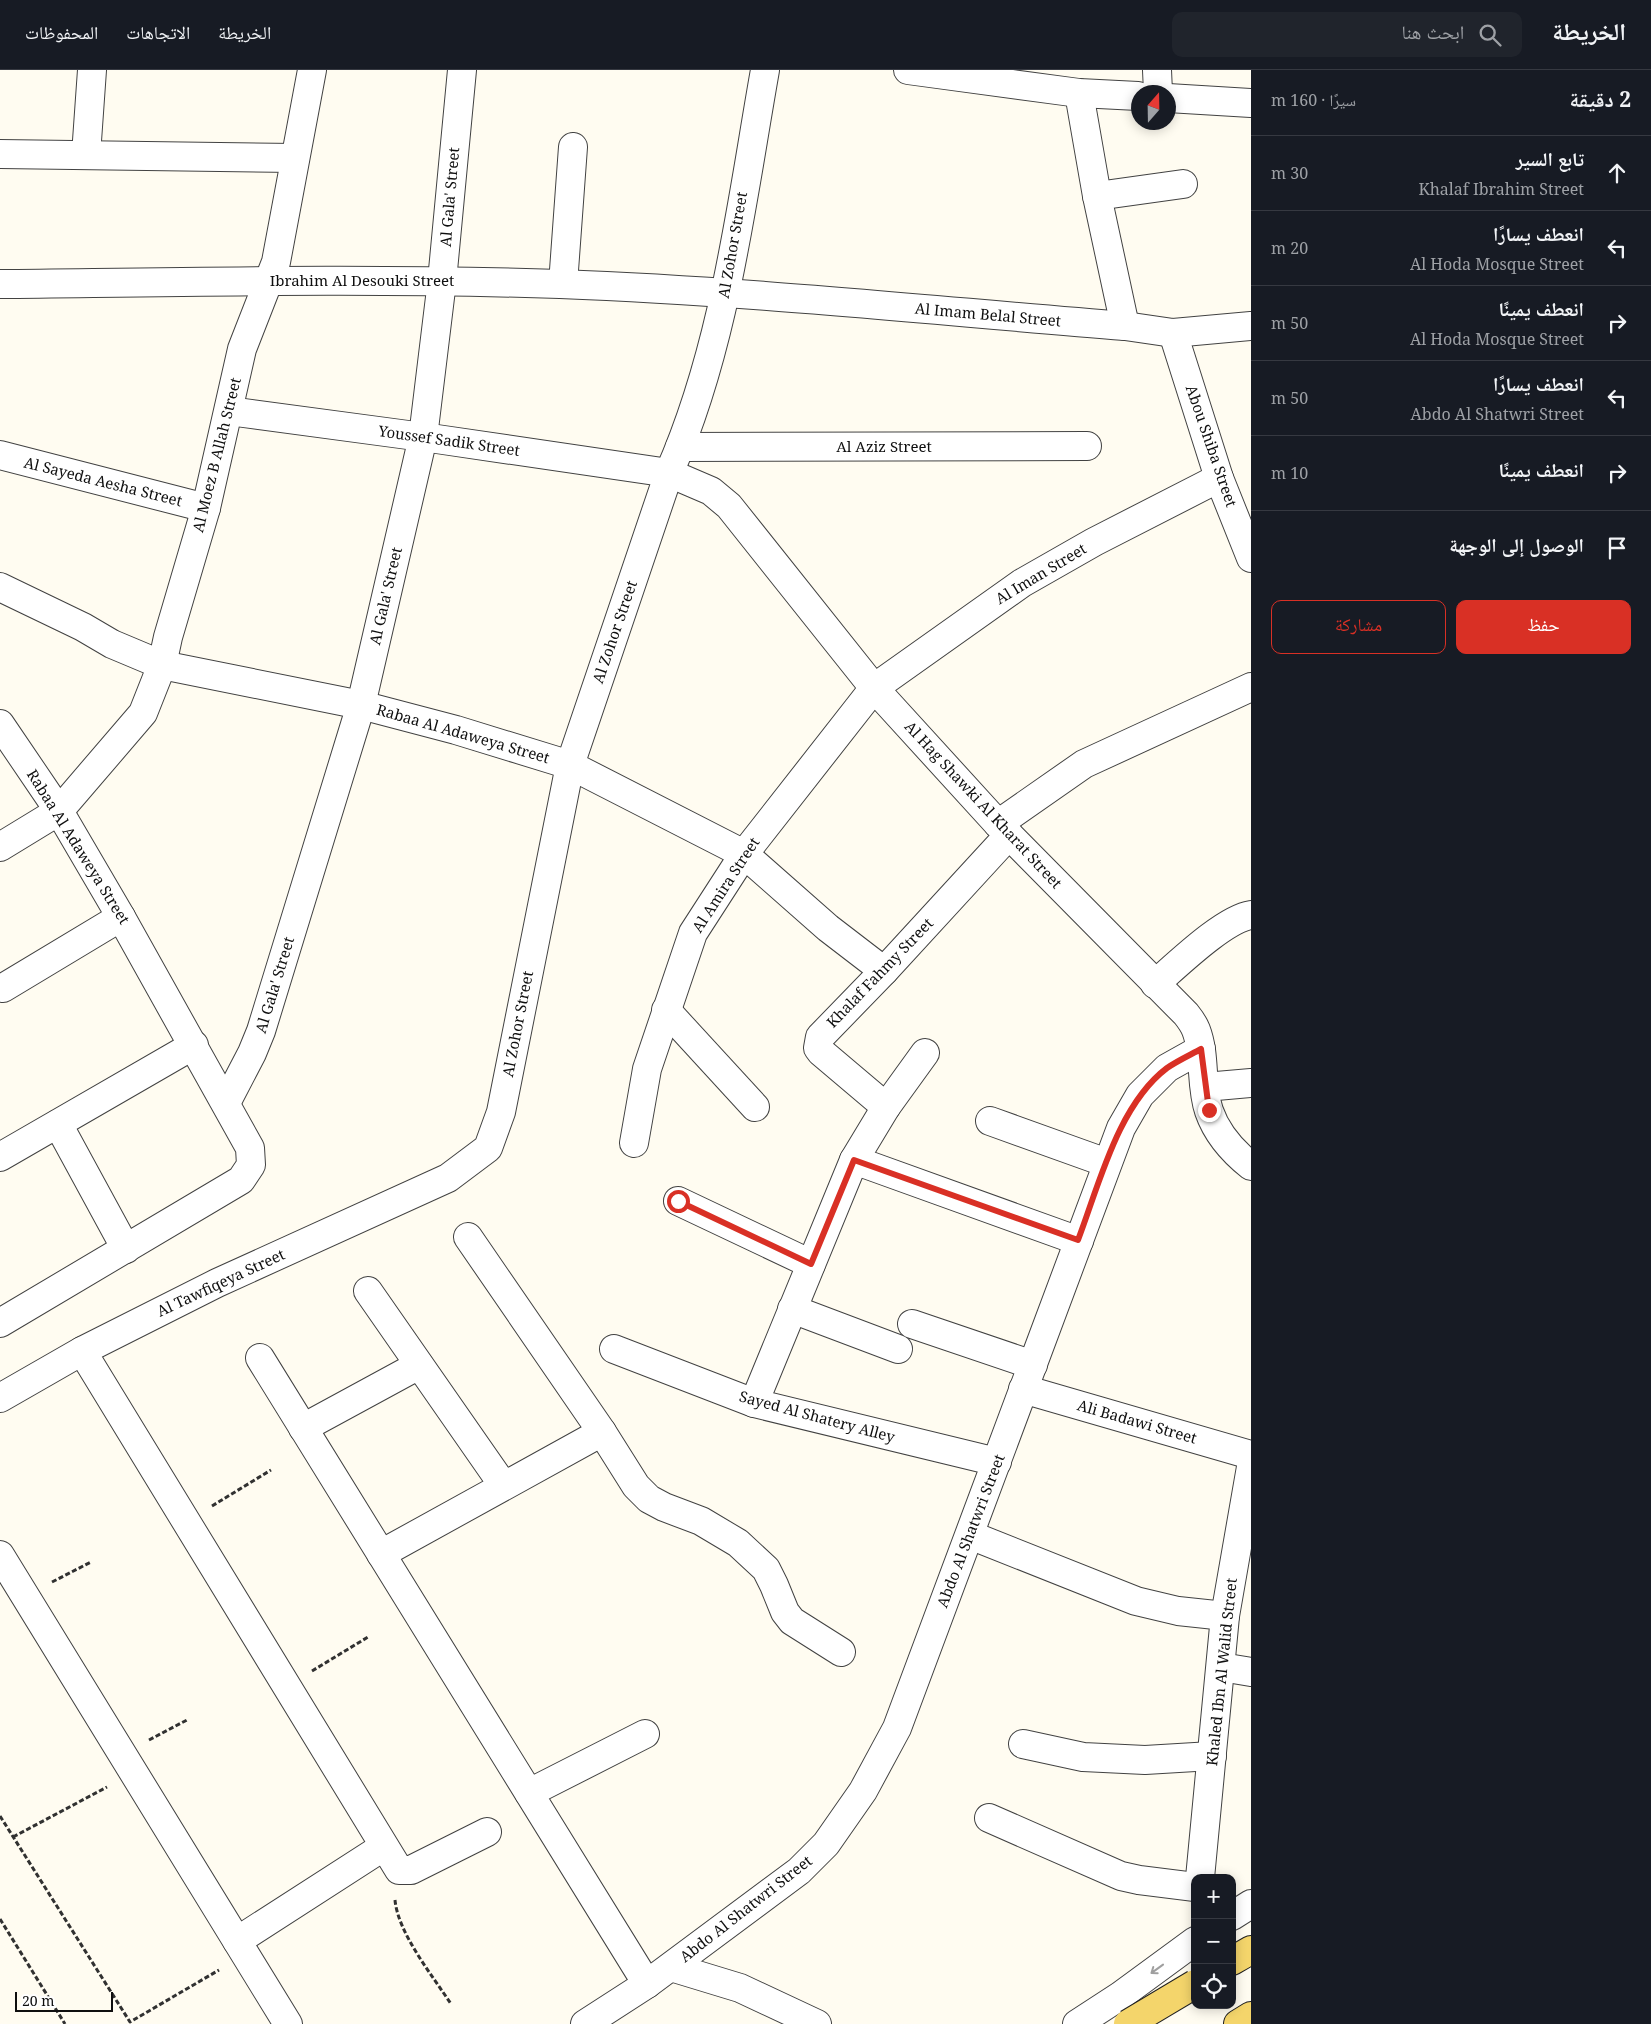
<!DOCTYPE html>
<html lang="ar">
<meta charset="utf-8">
<style>
:root{--surface:#171b24;--page:#20242c;--text:#f1f3f6;--muted:#9ea1a6;--line:#363941;--accent:#d93025}
body{margin:0;font-family:"Noto Serif","Noto Naskh Arabic",serif;background:var(--page);color:var(--text);direction:rtl}
.controls{position:absolute;right:15px;bottom:15px;display:grid;overflow:hidden;border-radius:10px;box-shadow:0 2px 12px #0003}
.controls button{width:45px;height:45px;display:grid;place-items:center;padding:0;border:0;border-bottom:1px solid var(--line);background:var(--surface);color:var(--text);font:25px sans-serif}
.compass{position:absolute;left:1131px;top:15px;width:45px;height:45px;border-radius:50%;background:var(--surface);box-shadow:0 2px 12px #0003;rotate:20deg}
.scale{position:absolute;left:15px;bottom:12px;width:98px;box-sizing:border-box;padding-left:5px;border:2px solid #0f0f0f;border-top:0;font-size:14px;line-height:18px;white-space:nowrap;color:#0f0f0f;-webkit-text-stroke:4px #fff;paint-order:stroke}
.stop{position:absolute;width:15px;height:15px;margin:-11px;border:4px solid #d93025;border-radius:50%;background:#fff}
.stop.end{background:#d93025;border-color:#fff;box-shadow:0 1px 5px #0008}
.list{margin:0;padding:0;list-style:none}
h2{display:flex;justify-content:space-between;align-items:center;height:65px;margin:0;padding:0 20px;font-size:21px}
h2 small{font-size:16px;font-weight:400;color:var(--muted)}
.list li{display:grid;grid-template-columns:32px 1fr auto;gap:15px;align-items:center;box-sizing:border-box;height:75px;padding:0 20px;border-top:1px solid var(--line)}
.list b{display:block;font-size:19px;white-space:nowrap}
.list p{margin:0;font-size:16px;white-space:nowrap;color:var(--muted)}
.list em{font-size:16px;font-style:normal;color:var(--muted)}
.actions{display:flex;gap:10px;padding:15px 20px}
.actions a{flex:1;padding:11px 0;border:1px solid var(--accent);border-radius:10px;text-align:center;font-size:18px;color:var(--accent)}
.actions .main{background:var(--accent);color:#fff}
.icon{flex:none;width:28px;height:28px;fill:none;stroke:currentColor;stroke-width:2;stroke-linecap:round;stroke-linejoin:round}
.map{position:relative;flex:none;width:1251px;height:1954px;overflow:hidden;direction:ltr}
header{display:flex;align-items:center;gap:30px;box-sizing:border-box;height:70px;padding:0 25px;background:var(--surface);border-bottom:1px solid var(--line)}
header strong{font-size:24px}
nav{display:flex;gap:28px;margin-inline-start:auto;font-size:18px}
.search{width:350px;height:45px;background:var(--page);display:flex;align-items:center;gap:12px;box-sizing:border-box;padding:0 18px;border-radius:10px;color:var(--muted);font-size:19px}
main{display:flex}
aside{flex:1;background:var(--surface)}
.map>svg:first-child{display:block}
</style>
<header>
<strong>الخريطة</strong>
<div class="search"><svg class="icon" aria-label="search" viewBox="0 0 24 24"><circle cx="10" cy="10" r="6"/><path d="M15 15l6 6"/></svg>ابحث هنا</div>
<nav><a>الخريطة</a><a>الاتجاهات</a><a>المحفوظات</a></nav>
</header>
<main>
<aside>
<h2>2 دقيقة<small>سيرًا · 160 m</small></h2>
<ul class="list">
<li><svg class="icon" aria-label="ahead" viewBox="0 0 24 24"><path d="M12 20V5M6 11l6-6 6 6"/></svg><div><b>تابع السير</b><p>Khalaf Ibrahim Street</p></div><em>30 m</em></li>
<li><svg class="icon" aria-label="left" viewBox="0 0 24 24"><path d="M17 20v-9H6M10 6l-5 5 5 5"/></svg><div><b>انعطف يسارًا</b><p>Al Hoda Mosque Street</p></div><em>20 m</em></li>
<li><svg class="icon" aria-label="right" viewBox="0 0 24 24"><path d="M7 20v-9h11M14 6l5 5-5 5"/></svg><div><b>انعطف يمينًا</b><p>Al Hoda Mosque Street</p></div><em>50 m</em></li>
<li><svg class="icon" aria-label="left" viewBox="0 0 24 24"><path d="M17 20v-9H6M10 6l-5 5 5 5"/></svg><div><b>انعطف يسارًا</b><p>Abdo Al Shatwri Street</p></div><em>50 m</em></li>
<li><svg class="icon" aria-label="right" viewBox="0 0 24 24"><path d="M7 20v-9h11M14 6l5 5-5 5"/></svg><div><b>انعطف يمينًا</b></div><em>10 m</em></li>
<li><svg class="icon" aria-label="arrive" viewBox="0 0 24 24"><path d="M6 21V4h12l-3 4 3 4H6"/></svg><div><b>الوصول إلى الوجهة</b></div></li>
</ul>
<div class="actions"><a class="main">حفظ</a><a>مشاركة</a></div>
</aside>
<div class="map">
<svg width="1251" height="1954" viewBox="0 0 1251 1954">
<rect width="100%" height="100%" fill="#fffcf1"/>
<g fill="none" stroke-linecap="round" stroke-linejoin="round">
<defs>
<g id="minor">
<polyline points="908,0 1079,23 1138,26"/>
<polyline points="1157,0 1158,22"/>
<polyline points="1079,23 1097,126 1125,256"/>
<polyline points="1168,28 1251,33"/>
<polyline points="0,84 295,88"/>
<polyline points="86,85 92,0"/>
<polyline points="1097,126 1183,114"/>
<path d="M0 214C187 212 374 208 560 214 749 221 937 241 1125 256L1173 263 1251 256"/>
<polyline points="563,214 573,77"/>
<polyline points="1173,263 1219,408 1251,488"/>
<path d="M229 341 423 367 669 403 711 421 729 436 874 618 998 754 1186 944C1190 949 1194 955 1196 960 1206 986 1200 1015 1209 1041 1217 1064 1232 1081 1251 1096"/>
<polyline points="680,377 1087,376"/>
<polyline points="0,385 206,438"/>
<polyline points="0,517 83,557 112,574 162,595 361,635 456,660 570,695 744,784 828,858 884,901"/>
<polyline points="0,654 59,741 121,847 250,1078 251,1095 241,1110 0,1253"/>
<polyline points="998,754 1084,694 1251,617"/>
<polyline points="0,777 59,741 143,643 162,595 168,567 206,438 242,279 276,192 312,0"/>
<path d="M1155 914C1177 895 1224 849 1251 845"/>
<polyline points="3,918 121,847"/>
<polyline points="666,940 755,1037"/>
<polyline points="1205,1017 1251,1013"/>
<polyline points="226,1033 252,983 261,961 361,635 423,367 442,211 462,0"/>
<polyline points="886,1037 821,982 818,978 820,967 884,901 1009,765"/>
<polyline points="990,1051 1107,1093"/>
<polyline points="58,1054 126,1179"/>
<polyline points="634,1073 647,999 693,863 744,784 874,618 1022,513 1094,472 1219,408"/>
<polyline points="0,1087 194,975"/>
<polyline points="854,1090 1079,1171"/>
<polyline points="678,1131 811,1194"/>
<polyline points="468,1167 602,1362 636,1416 649,1429 664,1437 701,1451 738,1473 766,1499 774,1515 785,1542 792,1551 841,1582"/>
<polyline points="368,1221 503,1415"/>
<polyline points="792,1239 898,1279"/>
<polyline points="912,1254 1033,1295"/>
<polyline points="614,1279 754,1333 997,1392"/>
<polyline points="82,1281 399,1800 411,1800 487,1762"/>
<polyline points="260,1288 647,1914"/>
<polyline points="1023,1319 1251,1385"/>
<path d="M0 1328 82 1281 217 1213 448 1108 488 1078 501 1042 570 695 669 403C725 276 741 135 765 0"/>
<polyline points="754,1333 854,1090 886,1037 925,983"/>
<polyline points="303,1358 419,1295"/>
<polyline points="970,1465 1136,1531 1178,1541 1225,1546"/>
<polyline points="381,1484 602,1362"/>
<polyline points="0,1485 288,1954"/>
<polyline points="1221,1597 1251,1602"/>
<polyline points="1023,1674 1083,1687 1145,1690 1212,1686"/>
<polyline points="529,1723 645,1664"/>
<polyline points="989,1748 1121,1806 1139,1810 1195,1817"/>
<polyline points="1200,1808 1225,1546 1251,1397"/>
<polyline points="1232,1846 1251,1834"/>
<polyline points="237,1871 383,1777"/>
<polyline points="671,1897 740,1918 817,1954"/>
<polyline points="585,1954 647,1914 799,1801 826,1774 863,1721 897,1658 1121,1058 1140,1025 1167,998 1201,979"/>
<polyline points="1077,1954 1120,1926 1195,1871"/>
</g>
<g id="major">
<polyline points="1232,1891 1251,1880"/>
<polyline points="1238,1954 1251,1946"/>
</g>
</defs>
<use href="#minor" stroke="#424242" stroke-width="30"/>
<use href="#major" stroke="#202020" stroke-width="30"/>
<g stroke="#313131" stroke-width="3" stroke-dasharray="5 2.5" stroke-linecap="butt">
<polyline points="212,1436 271,1400"/>
<polyline points="52,1512 91,1492"/>
<polyline points="312,1601 368,1567"/>
<polyline points="149,1670 187,1650"/>
<polyline points="0,1746 130,1952 219,1900"/>
<polyline points="13,1767 107,1717"/>
<path d="M395 1830C398 1863 432 1905 451 1934"/>
<polyline points="0,1849 65,1954"/>
</g>
<use href="#minor" stroke="#fff" stroke-width="28"/>
<use href="#major" stroke="#f4d56b" stroke-width="28"/>
<defs>
<polyline id="major-bridge" points="1128,1954 1195,1914"/>
</defs>
<use href="#major-bridge" stroke="#202020" stroke-width="30" stroke-linecap="butt"/>
<use href="#major-bridge" stroke="#f4d56b" stroke-width="28"/>
</g>
<defs><path id="oneway-shaft" d="M-6 0H5M1.5-3L5.5 0L1.5 3" fill="none" stroke-width="1.6" stroke-linecap="round" stroke-linejoin="round" transform="scale(1.25)"/></defs>
<use stroke="#9f9f9f" href="#oneway-shaft" transform="translate(1157 1899) rotate(144)"/>
<g fill="none" stroke-linecap="round" stroke-linejoin="round">
<path stroke="#d93025" stroke-width="6" d="M678 1131 811 1194 854 1090 1078 1170C1099 1115 1118 1035 1167 998 1177 991 1190 985 1201 979L1209 1040"/>
</g>
<g text-anchor="middle" stroke-width="5" stroke-linejoin="round" paint-order="stroke">
<g font-size="15" fill="#0f0f0f" stroke="#fff">
<text transform="translate(450 127) rotate(-85)" y="5">Al Gala' Street</text>
<text transform="translate(733 175) rotate(-80)" y="5">Al Zohor Street</text>
<text x="362" y="216">Ibrahim Al Desouki Street</text>
<text transform="translate(988 245) rotate(5)" y="5">Al Imam Belal Street</text>
<text transform="translate(449 371) rotate(8)" y="5">Youssef Sadik Street</text>
<text transform="translate(1211 376) rotate(71)" y="5">Abou Shiba Street</text>
<text x="884" y="382">Al Aziz Street</text>
<text transform="translate(217 385) rotate(-76)" y="5">Al Moez B Allah Street</text>
<text transform="translate(103 412) rotate(14)" y="5">Al Sayeda Aesha Street</text>
<text transform="translate(1041 504) rotate(-31)" y="5">Al Iman Street</text>
<text transform="translate(386 526) rotate(-77)" y="5">Al Gala' Street</text>
<text transform="translate(615 562) rotate(-71)" y="5">Al Zohor Street</text>
<text transform="translate(463 664) rotate(16)" y="5">Rabaa Al Adaweya Street</text>
<text transform="translate(983 735) rotate(47)" y="5">Al Hag Shawki Al Kharat Street</text>
<text transform="translate(78 777) rotate(58)" y="5">Rabaa Al Adaweya Street</text>
<text transform="translate(726 815) rotate(-57)" y="5">Al Amira Street</text>
<text transform="translate(880 903) rotate(-46)" y="5">Khalaf Fahmy Street</text>
<text transform="translate(275 915) rotate(-73)" y="5">Al Gala' Street</text>
<text transform="translate(518 954) rotate(-79)" y="5">Al Zohor Street</text>
<text transform="translate(221 1213) rotate(-25)" y="5">Al Tawfiqeya Street</text>
<text transform="translate(817 1347) rotate(15)" y="5">Sayed Al Shatery Alley</text>
<text transform="translate(1137 1352) rotate(16)" y="5">Ali Badawi Street</text>
<text transform="translate(971 1461) rotate(-69)" y="5">Abdo Al Shatwri Street</text>
<text transform="translate(1222 1602) rotate(-84)" y="5">Khaled Ibn Al Walid Street</text>
<text transform="translate(746 1839) rotate(-38)" y="5">Abdo Al Shatwri Street</text>
</g>
</g>
</svg>
<div class="controls">
<button>+</button>
<button>−</button>
<button><svg class="icon" aria-label="locate" viewBox="0 0 24 24"><circle cx="12" cy="12" r="6"/><path d="M12 2v4M12 18v4M2 12h4M18 12h4"/></svg></button>
</div>
<svg class="compass" viewBox="-18 -18 36 36"><path d="M0-13l5 13h-10z" fill="#e53935"/><path d="M0 13l5-13h-10z" fill="#9ea1a6"/></svg>
<div class="scale">20 m</div>
<div class="stop" style="left:678px;top:1131px"></div>
<div class="stop end" style="left:1209px;top:1040px"></div>
</div>
</main>
